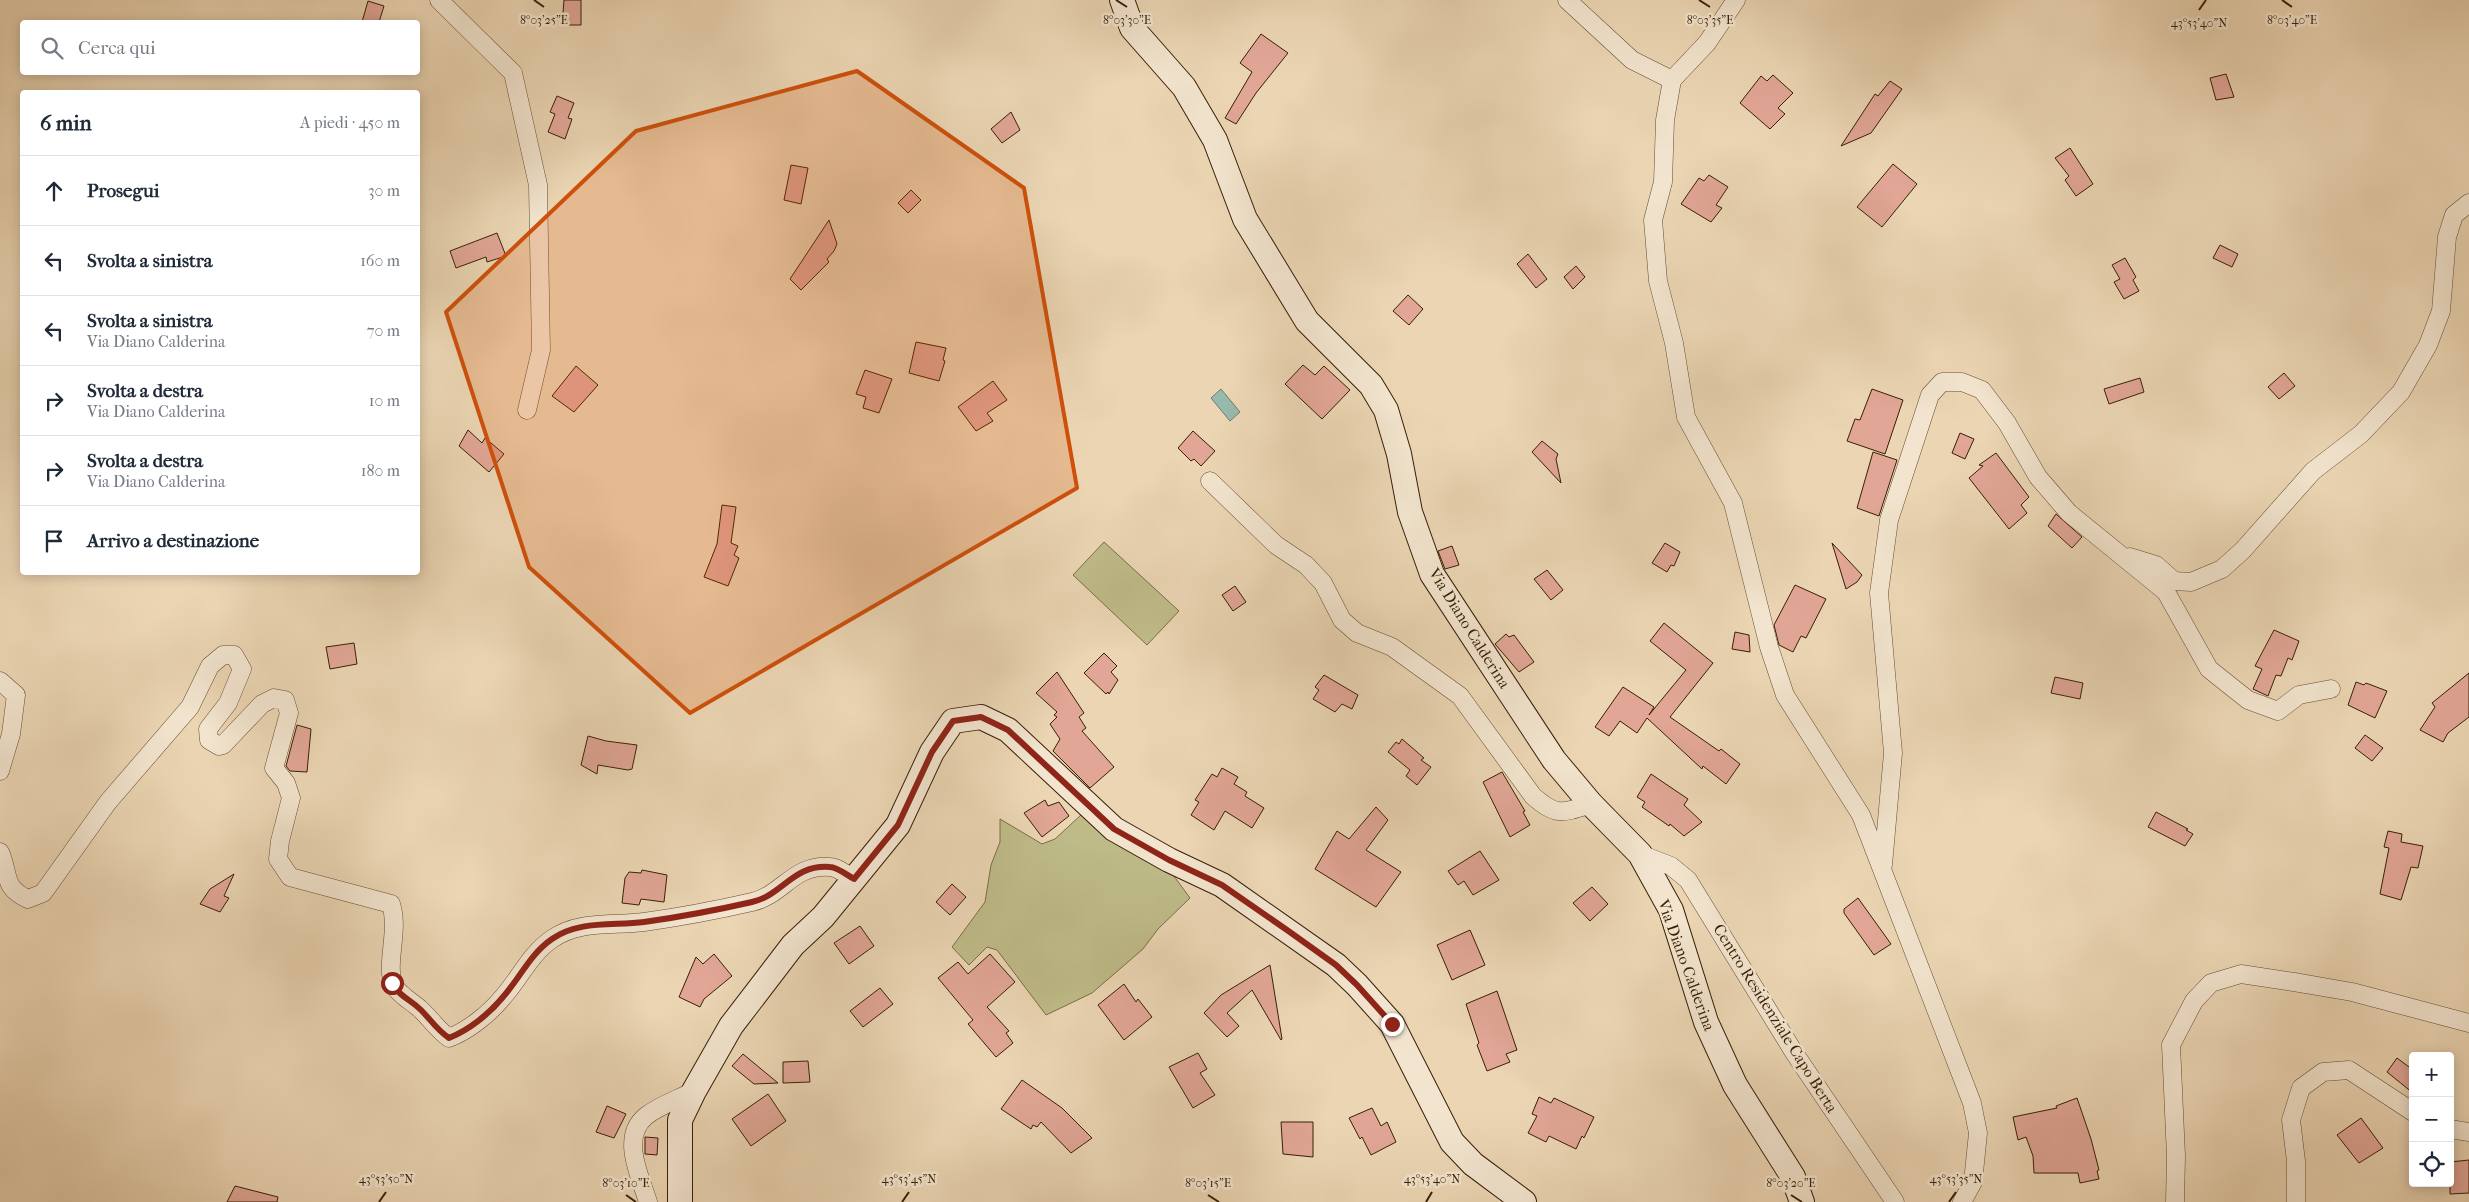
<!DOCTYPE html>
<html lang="it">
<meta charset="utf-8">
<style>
:root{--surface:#fff;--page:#f6f6f7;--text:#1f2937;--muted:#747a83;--line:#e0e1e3}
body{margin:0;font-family:"IM FELL French Canon",serif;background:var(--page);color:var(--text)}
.controls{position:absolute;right:15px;bottom:15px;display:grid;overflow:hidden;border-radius:5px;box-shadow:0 2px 12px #0003}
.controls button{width:45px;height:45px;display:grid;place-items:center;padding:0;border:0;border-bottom:1px solid var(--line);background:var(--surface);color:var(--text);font:25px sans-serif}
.stop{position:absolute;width:15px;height:15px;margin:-11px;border:4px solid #8f2418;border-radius:50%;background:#fff}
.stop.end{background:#8f2418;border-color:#fff;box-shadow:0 1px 5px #0008}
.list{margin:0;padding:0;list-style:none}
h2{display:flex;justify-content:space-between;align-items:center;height:65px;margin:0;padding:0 20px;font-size:21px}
h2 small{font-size:16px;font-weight:400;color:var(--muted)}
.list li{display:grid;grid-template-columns:32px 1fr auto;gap:15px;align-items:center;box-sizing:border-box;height:70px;padding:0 20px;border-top:1px solid var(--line)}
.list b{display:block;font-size:19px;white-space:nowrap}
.list p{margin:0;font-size:16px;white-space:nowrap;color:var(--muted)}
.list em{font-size:16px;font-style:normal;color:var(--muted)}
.icon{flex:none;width:28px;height:28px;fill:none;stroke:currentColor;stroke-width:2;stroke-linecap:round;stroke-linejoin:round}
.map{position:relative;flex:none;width:2469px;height:1202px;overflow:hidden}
.search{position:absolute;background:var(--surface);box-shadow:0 2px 12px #0003;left:20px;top:20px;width:400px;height:55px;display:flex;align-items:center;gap:12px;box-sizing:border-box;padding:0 18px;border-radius:5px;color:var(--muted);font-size:19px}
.panel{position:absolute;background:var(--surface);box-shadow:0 2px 12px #0003;left:20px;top:90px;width:400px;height:485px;border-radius:5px}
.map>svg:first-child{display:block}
</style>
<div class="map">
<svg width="2469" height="1202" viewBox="0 0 2469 1202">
<rect width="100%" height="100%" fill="#ebd5b3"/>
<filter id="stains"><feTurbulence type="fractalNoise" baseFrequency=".004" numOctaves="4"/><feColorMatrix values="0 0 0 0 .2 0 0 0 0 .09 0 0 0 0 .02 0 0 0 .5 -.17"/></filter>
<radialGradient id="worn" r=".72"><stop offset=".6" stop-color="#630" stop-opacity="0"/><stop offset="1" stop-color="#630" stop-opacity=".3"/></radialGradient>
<g fill="#bebb88" stroke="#7b6d46">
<polygon points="1104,542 1179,611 1147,645 1073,575"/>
<polygon points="1082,814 1168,868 1190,898 1158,929 1143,949 1092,993 1046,1015 997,950 987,947 969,965 952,947 985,902 991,865 1000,842 1000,819 1042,844 1055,839"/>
</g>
<polygon fill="#98b9ad" stroke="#727b6a" points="1221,389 1240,412 1230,421 1211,398"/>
<g fill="#e1a696" stroke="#381f05">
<polygon points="564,0 581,0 581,25 562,25"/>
<polygon points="368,1 384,6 379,22 362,22"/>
<polygon points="1261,34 1288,53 1256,93 1236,124 1225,118 1252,72 1240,63"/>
<polygon points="2226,74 2234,97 2216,100 2210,78"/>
<polygon points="1773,75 1793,93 1778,108 1785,114 1770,129 1740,103 1761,76 1767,81"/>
<polygon points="1890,81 1902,89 1871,133 1841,146 1875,94 1878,96"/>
<polygon points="557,96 574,103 568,118 572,119 565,139 548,132 555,114 550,112"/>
<polygon points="1011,112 1020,130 1002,143 991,129"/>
<polygon points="2070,148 2093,184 2076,196 2065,180 2069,176 2055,158"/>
<polygon points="1893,164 1917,184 1882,227 1857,207"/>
<polygon points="791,165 808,168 801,204 784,200"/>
<polygon points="1709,175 1728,187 1716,205 1722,208 1711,222 1681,204 1699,178 1704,181"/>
<polygon points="911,190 921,200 908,213 898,203"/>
<polygon points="829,220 837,244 834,251 827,259 829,262 801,290 790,279"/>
<polygon points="497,233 506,256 487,262 486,257 456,268 450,251"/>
<polygon points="2220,245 2238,254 2232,267 2213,258"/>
<polygon points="1528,254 1547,279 1536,288 1517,264"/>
<polygon points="2125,258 2136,277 2133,280 2139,291 2124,299 2114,282 2120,279 2112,265"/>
<polygon points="1576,266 1585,277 1573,289 1564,277"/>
<polygon points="1408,295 1423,309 1409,325 1393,311"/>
<polygon points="916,342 946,348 943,360 945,361 939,381 909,373"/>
<polygon points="1303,365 1315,375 1324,366 1350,390 1322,419 1285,384"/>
<polygon points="576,366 598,385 574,412 552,396"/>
<polygon points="865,370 892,379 879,413 863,408 866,397 856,394"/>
<polygon points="2284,373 2295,386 2279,399 2268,387"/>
<polygon points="2140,378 2144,392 2109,404 2104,389"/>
<polygon points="993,381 1007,400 987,413 993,421 976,431 958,407"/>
<polygon points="1872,389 1903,400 1885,454 1847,441 1855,419 1860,420"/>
<polygon points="468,430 482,443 485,438 504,454 489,472 459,446"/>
<polygon points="1193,431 1215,451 1201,466 1194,459 1191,461 1178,448"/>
<polygon points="1960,433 1974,439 1965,459 1952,453"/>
<polygon points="1542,441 1558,454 1556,459 1561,483 1532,452"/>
<polygon points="1873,452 1897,460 1879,516 1857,508"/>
<polygon points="1996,453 2029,497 2021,505 2027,513 2009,529 1969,478 1983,466 1979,465"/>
<polygon points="722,505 736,507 731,543 738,546 734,555 739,558 728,586 704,577 717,544"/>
<polygon points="2056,514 2082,537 2072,548 2048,526"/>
<polygon points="1665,543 1680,552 1674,566 1671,565 1667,572 1652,563"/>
<polygon points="1832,543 1862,575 1857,582 1846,589"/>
<polygon points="1452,546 1459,565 1445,569 1438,551"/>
<polygon points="1547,570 1563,590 1551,600 1534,579"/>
<polygon points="1795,585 1826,599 1806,638 1801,636 1793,652 1779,645 1774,625"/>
<polygon points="1235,586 1246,602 1233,611 1222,595"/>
<polygon points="1664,623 1713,663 1670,717 1719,751 1721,749 1740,764 1726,784 1703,766 1702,769 1647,718 1637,733 1620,721 1609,736 1595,727 1623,687 1654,707 1649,715 1686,670 1650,641"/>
<polygon points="2274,630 2299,641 2292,660 2288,658 2281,676 2276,675 2268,696 2253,689 2262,669 2255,666"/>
<polygon points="1735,632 1749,635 1750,652 1732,649"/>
<polygon points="1506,634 1509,637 1514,635 1534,662 1519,672 1495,644"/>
<polygon points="354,643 357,664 330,669 326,647"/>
<polygon points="1104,653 1117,666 1111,672 1118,680 1109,694 1108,692 1106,694 1084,673"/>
<polygon points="1057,672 1084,713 1079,717 1086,728 1082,731 1114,767 1090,788 1053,751 1060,739 1050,724 1057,717 1054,715 1057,712 1036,693"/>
<polygon points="2469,673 2469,717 2448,733 2443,742 2420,730 2435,707 2432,703"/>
<polygon points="1324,675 1358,695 1352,709 1342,704 1335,712 1313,699 1319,690 1315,687"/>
<polygon points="2055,677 2083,683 2080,699 2051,693"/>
<polygon points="2356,682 2364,685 2366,683 2387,691 2375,718 2348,705"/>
<polygon points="297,725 311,729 307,772 290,771 286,766"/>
<polygon points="2365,735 2383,748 2372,761 2355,748"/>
<polygon points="588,736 606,741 637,745 632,769 628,770 598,765 597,774 581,765"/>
<polygon points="1402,739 1424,758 1421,760 1431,767 1417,785 1406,776 1410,770 1388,752 1396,742 1399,744"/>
<polygon points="1222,768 1238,777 1234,784 1247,792 1245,796 1264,808 1252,828 1225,811 1214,830 1191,815 1199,802 1195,800 1212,774 1217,777"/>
<polygon points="1502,772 1525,811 1523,812 1530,825 1510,837 1483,782"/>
<polygon points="1651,774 1688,799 1684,805 1702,822 1684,836 1670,824 1669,826 1642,807 1645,802 1637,797"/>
<polygon points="1045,800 1048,806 1059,802 1069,816 1042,837 1024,813"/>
<polygon points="1376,807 1388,820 1366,850 1401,872 1376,907 1315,869 1337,831 1349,839"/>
<polygon points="2156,812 2188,829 2186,830 2193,834 2185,846 2148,827"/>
<polygon points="2388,831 2402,834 2401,842 2423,846 2418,868 2411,867 2401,900 2380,894 2389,848 2384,847"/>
<polygon points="1480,851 1499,880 1473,895 1464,881 1458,885 1448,871"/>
<polygon points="642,870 667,875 664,902 641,899 639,905 622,903 625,878 629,872 641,873"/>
<polygon points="234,874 224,896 229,898 220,912 200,904 210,889"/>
<polygon points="952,884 966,897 950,915 936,902"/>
<polygon points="1592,887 1608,904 1590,921 1573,903"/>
<polygon points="1858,898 1891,944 1874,955 1844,913 1844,909"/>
<polygon points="860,926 874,946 849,964 834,943"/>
<polygon points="1470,930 1485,965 1452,980 1437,945"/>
<polygon points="714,954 732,976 704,999 700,1007 679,997 696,957 703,964"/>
<polygon points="990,954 1015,982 987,1007 1009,1031 1006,1033 1013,1043 996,1057 968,1024 973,1020 938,978 958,962 968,974"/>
<polygon points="1270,965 1282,1039 1281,1040 1252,990 1227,1013 1239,1026 1227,1037 1204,1013 1221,995"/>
<polygon points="1124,984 1136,1002 1138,999 1152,1017 1124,1040 1098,1005"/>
<polygon points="880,988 893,1004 863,1027 850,1011"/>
<polygon points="1497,991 1517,1050 1506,1054 1510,1062 1487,1071 1477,1045 1479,1043 1466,1004"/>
<polygon points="1198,1053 1207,1069 1200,1073 1215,1095 1193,1108 1169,1067"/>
<polygon points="743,1054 778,1083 754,1084 732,1066"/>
<polygon points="2397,1058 2413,1070 2413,1093 2387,1072"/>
<polygon points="808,1061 810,1082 783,1083 783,1062"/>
<polygon points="1022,1080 1062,1108 1092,1138 1071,1153 1041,1122 1037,1127 1033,1125 1031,1129 1001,1109"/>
<polygon points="768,1094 786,1121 751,1146 732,1119"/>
<polygon points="1539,1097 1551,1103 1554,1098 1594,1117 1584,1138 1582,1136 1576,1149 1549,1136 1546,1142 1528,1133 1537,1116 1532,1114"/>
<polygon points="2077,1098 2091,1139 2099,1170 2097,1171 2099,1179 2080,1183 2078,1173 2034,1173 2033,1156 2026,1137 2018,1140 2013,1117 2057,1108 2056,1106"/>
<polygon points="607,1106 626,1114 614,1138 596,1132"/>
<polygon points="1372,1108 1381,1126 1387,1122 1396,1142 1371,1155 1362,1137 1360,1139 1349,1118"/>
<polygon points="2361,1118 2383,1148 2359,1163 2337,1135"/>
<polygon points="1281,1122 1313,1122 1313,1157 1283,1154"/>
<polygon points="645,1137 658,1138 657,1155 645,1154"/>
<polygon points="2469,1160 2469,1193 2450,1194 2450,1162"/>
<polygon points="235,1186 278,1197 277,1202 227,1202"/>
</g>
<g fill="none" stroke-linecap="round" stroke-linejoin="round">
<defs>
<g id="street">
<polyline points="439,0 513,73 538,185 541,350 527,410"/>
<polyline points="1567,0 1632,60 1672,80 1665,120 1663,182 1653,220 1658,281 1674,343 1686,417 1733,503 1769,647 1785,695 1861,815 1972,1103 1978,1133 1973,1182 1962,1202"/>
<polyline points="1672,80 1707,43 1736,0"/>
<path d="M1210 481 1276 545 1306 565 1323 583 1342 620 1357 633 1392 647 1460 696 1533 796C1556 817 1563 813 1591 804"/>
<polyline points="2130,557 2156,565 2174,581 2191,582 2222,569 2243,550 2313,471 2361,434 2401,392 2428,345 2441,311 2447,237 2454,215 2469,203"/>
<polyline points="0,681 16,695 11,734 0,771"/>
<path d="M0 852C10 875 2 887 28 899L43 893 108 802 190 707 210 666 223 655H234L242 669 228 703 208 729 209 740 219 746 223 745 262 704 274 698 285 700 289 713 274 768 286 783 291 798 280 841 278 859 290 877 391 904C397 923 392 942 391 962 389 990 400 993 419 1008 430 1018 437 1029 449 1038 469 1030 489 1014 503 997 520 978 530 954 552 939 579 920 613 926 644 922 680 917 717 910 752 902 783 895 793 864 830 867 837 867 847 875 854 879"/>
<polyline points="1640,854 1671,866 1688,880 1795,1054 1895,1202"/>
<polyline points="1883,865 1893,753 1879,593 1889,520 1930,395 1942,382 1962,382 1982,390 2007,423 2038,477 2069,513 2166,592 2209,669 2248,700 2278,711 2299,695 2331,689"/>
<polyline points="2450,1129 2469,1132"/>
<path d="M648 1202C640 1176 620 1137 646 1116 660 1105 679 1099 694 1091"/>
<polyline points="2175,1202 2176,1156 2171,1045 2194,1001 2211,983 2241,974 2294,982 2352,992 2469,1023"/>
<polyline points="2296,1202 2296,1161 2291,1120 2301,1088 2323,1072 2349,1070 2413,1112"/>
</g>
<g id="secondary">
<polyline points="1122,0 1132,28 1184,87 1215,140 1245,219 1307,321 1371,385 1386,410 1399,454 1410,512 1432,574 1554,760 1591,804 1640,854 1671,910 1706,1022 1735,1085 1793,1177 1802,1202"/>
<polyline points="680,1202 680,1120 694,1091 731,1026 793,945 823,917 898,825 932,752 953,721 981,717 1008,730 1114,829 1169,860 1222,885 1336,965 1357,985 1392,1024 1452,1142 1473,1164 1524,1202"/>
</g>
</defs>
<use href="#street" stroke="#654c30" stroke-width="19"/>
<use href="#secondary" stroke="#381f05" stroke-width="26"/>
<use href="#street" stroke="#f2e4ce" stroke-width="18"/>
<use href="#secondary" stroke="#f2e4ce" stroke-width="24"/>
</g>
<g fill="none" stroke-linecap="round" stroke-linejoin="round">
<path stroke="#8f2418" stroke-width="6" d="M392 983C402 999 409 998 421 1010 431 1020 437 1030 449 1038 469 1030 489 1014 503 997 520 978 530 954 552 939 579 920 613 926 644 922 680 917 717 910 752 902 783 895 793 864 830 867 837 867 847 875 854 879L898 825 932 752 953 721 981 717 1008 730 1114 829 1169 860 1222 885 1287 930 1336 965 1357 985 1392 1024"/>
</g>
<path fill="#ce500b" fill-opacity="0.2" stroke="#ce500b" stroke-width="4" stroke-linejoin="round" d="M857 71 1024 188 1077 488 690 713 529 567 446 312 636 131Z"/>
<path fill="none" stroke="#381f05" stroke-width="2" d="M534 0 544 7M1116 0 1127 7M1699 0 1710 7M2282 0 2292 7M2199 10 2206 0M626 1195 636 1202M1208 1195 1219 1202M1791 1195 1802 1202M379 1202 386 1192M902 1202 909 1192M1426 1202 1432 1192M1949 1202 1956 1192"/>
<g text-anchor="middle" stroke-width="5" stroke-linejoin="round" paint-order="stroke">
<g font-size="16" fill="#381f05" stroke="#f2e4ce">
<text transform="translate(1470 628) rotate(58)" y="6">Via Diano Calderina</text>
<text transform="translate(1687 965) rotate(70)" y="6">Via Diano Calderina</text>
<text transform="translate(1776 1018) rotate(58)" y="6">Centro Residenziale Capo Berta</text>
</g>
</g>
<g font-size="12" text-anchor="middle" fill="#381f05" stroke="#f2e4ce" stroke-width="5" stroke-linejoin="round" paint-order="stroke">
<text x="544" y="24">8°03'25"E</text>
<text x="1127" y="24">8°03'30"E</text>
<text x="1710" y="24">8°03'35"E</text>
<text x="2292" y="24">8°03'40"E</text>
<text x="2199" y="27">43°53'40"N</text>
<text x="386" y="1183">43°53'50"N</text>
<text x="909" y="1183">43°53'45"N</text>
<text x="1432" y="1183">43°53'40"N</text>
<text x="1956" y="1183">43°53'35"N</text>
<text x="626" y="1187">8°03'10"E</text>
<text x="1208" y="1187">8°03'15"E</text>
<text x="1791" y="1187">8°03'20"E</text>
</g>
<rect width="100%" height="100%" filter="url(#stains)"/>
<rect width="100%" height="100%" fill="url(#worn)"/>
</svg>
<div class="controls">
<button>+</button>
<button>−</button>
<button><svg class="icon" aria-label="locate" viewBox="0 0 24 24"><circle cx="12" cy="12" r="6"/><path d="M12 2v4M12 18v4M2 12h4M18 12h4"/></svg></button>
</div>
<div class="stop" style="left:392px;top:983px"></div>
<div class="stop end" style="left:1392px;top:1024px"></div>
<div class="search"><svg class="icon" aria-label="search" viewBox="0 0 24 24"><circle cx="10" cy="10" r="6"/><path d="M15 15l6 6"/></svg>Cerca qui</div>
<section class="panel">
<h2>6 min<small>A piedi · 450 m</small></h2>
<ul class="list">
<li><svg class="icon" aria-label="ahead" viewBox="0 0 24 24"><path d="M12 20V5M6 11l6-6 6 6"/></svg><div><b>Prosegui</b></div><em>30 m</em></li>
<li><svg class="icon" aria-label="left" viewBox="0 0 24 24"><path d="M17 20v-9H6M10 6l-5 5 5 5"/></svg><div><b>Svolta a sinistra</b></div><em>160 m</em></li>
<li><svg class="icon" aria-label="left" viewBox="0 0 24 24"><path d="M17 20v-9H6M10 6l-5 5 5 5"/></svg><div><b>Svolta a sinistra</b><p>Via Diano Calderina</p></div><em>70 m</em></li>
<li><svg class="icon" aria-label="right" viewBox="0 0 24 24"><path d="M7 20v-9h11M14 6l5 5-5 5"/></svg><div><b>Svolta a destra</b><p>Via Diano Calderina</p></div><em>10 m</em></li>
<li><svg class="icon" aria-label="right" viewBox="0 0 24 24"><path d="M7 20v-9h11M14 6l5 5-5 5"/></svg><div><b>Svolta a destra</b><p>Via Diano Calderina</p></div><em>180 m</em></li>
<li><svg class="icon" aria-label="arrive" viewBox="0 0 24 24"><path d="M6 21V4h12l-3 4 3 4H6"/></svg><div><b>Arrivo a destinazione</b></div></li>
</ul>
</section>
</div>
